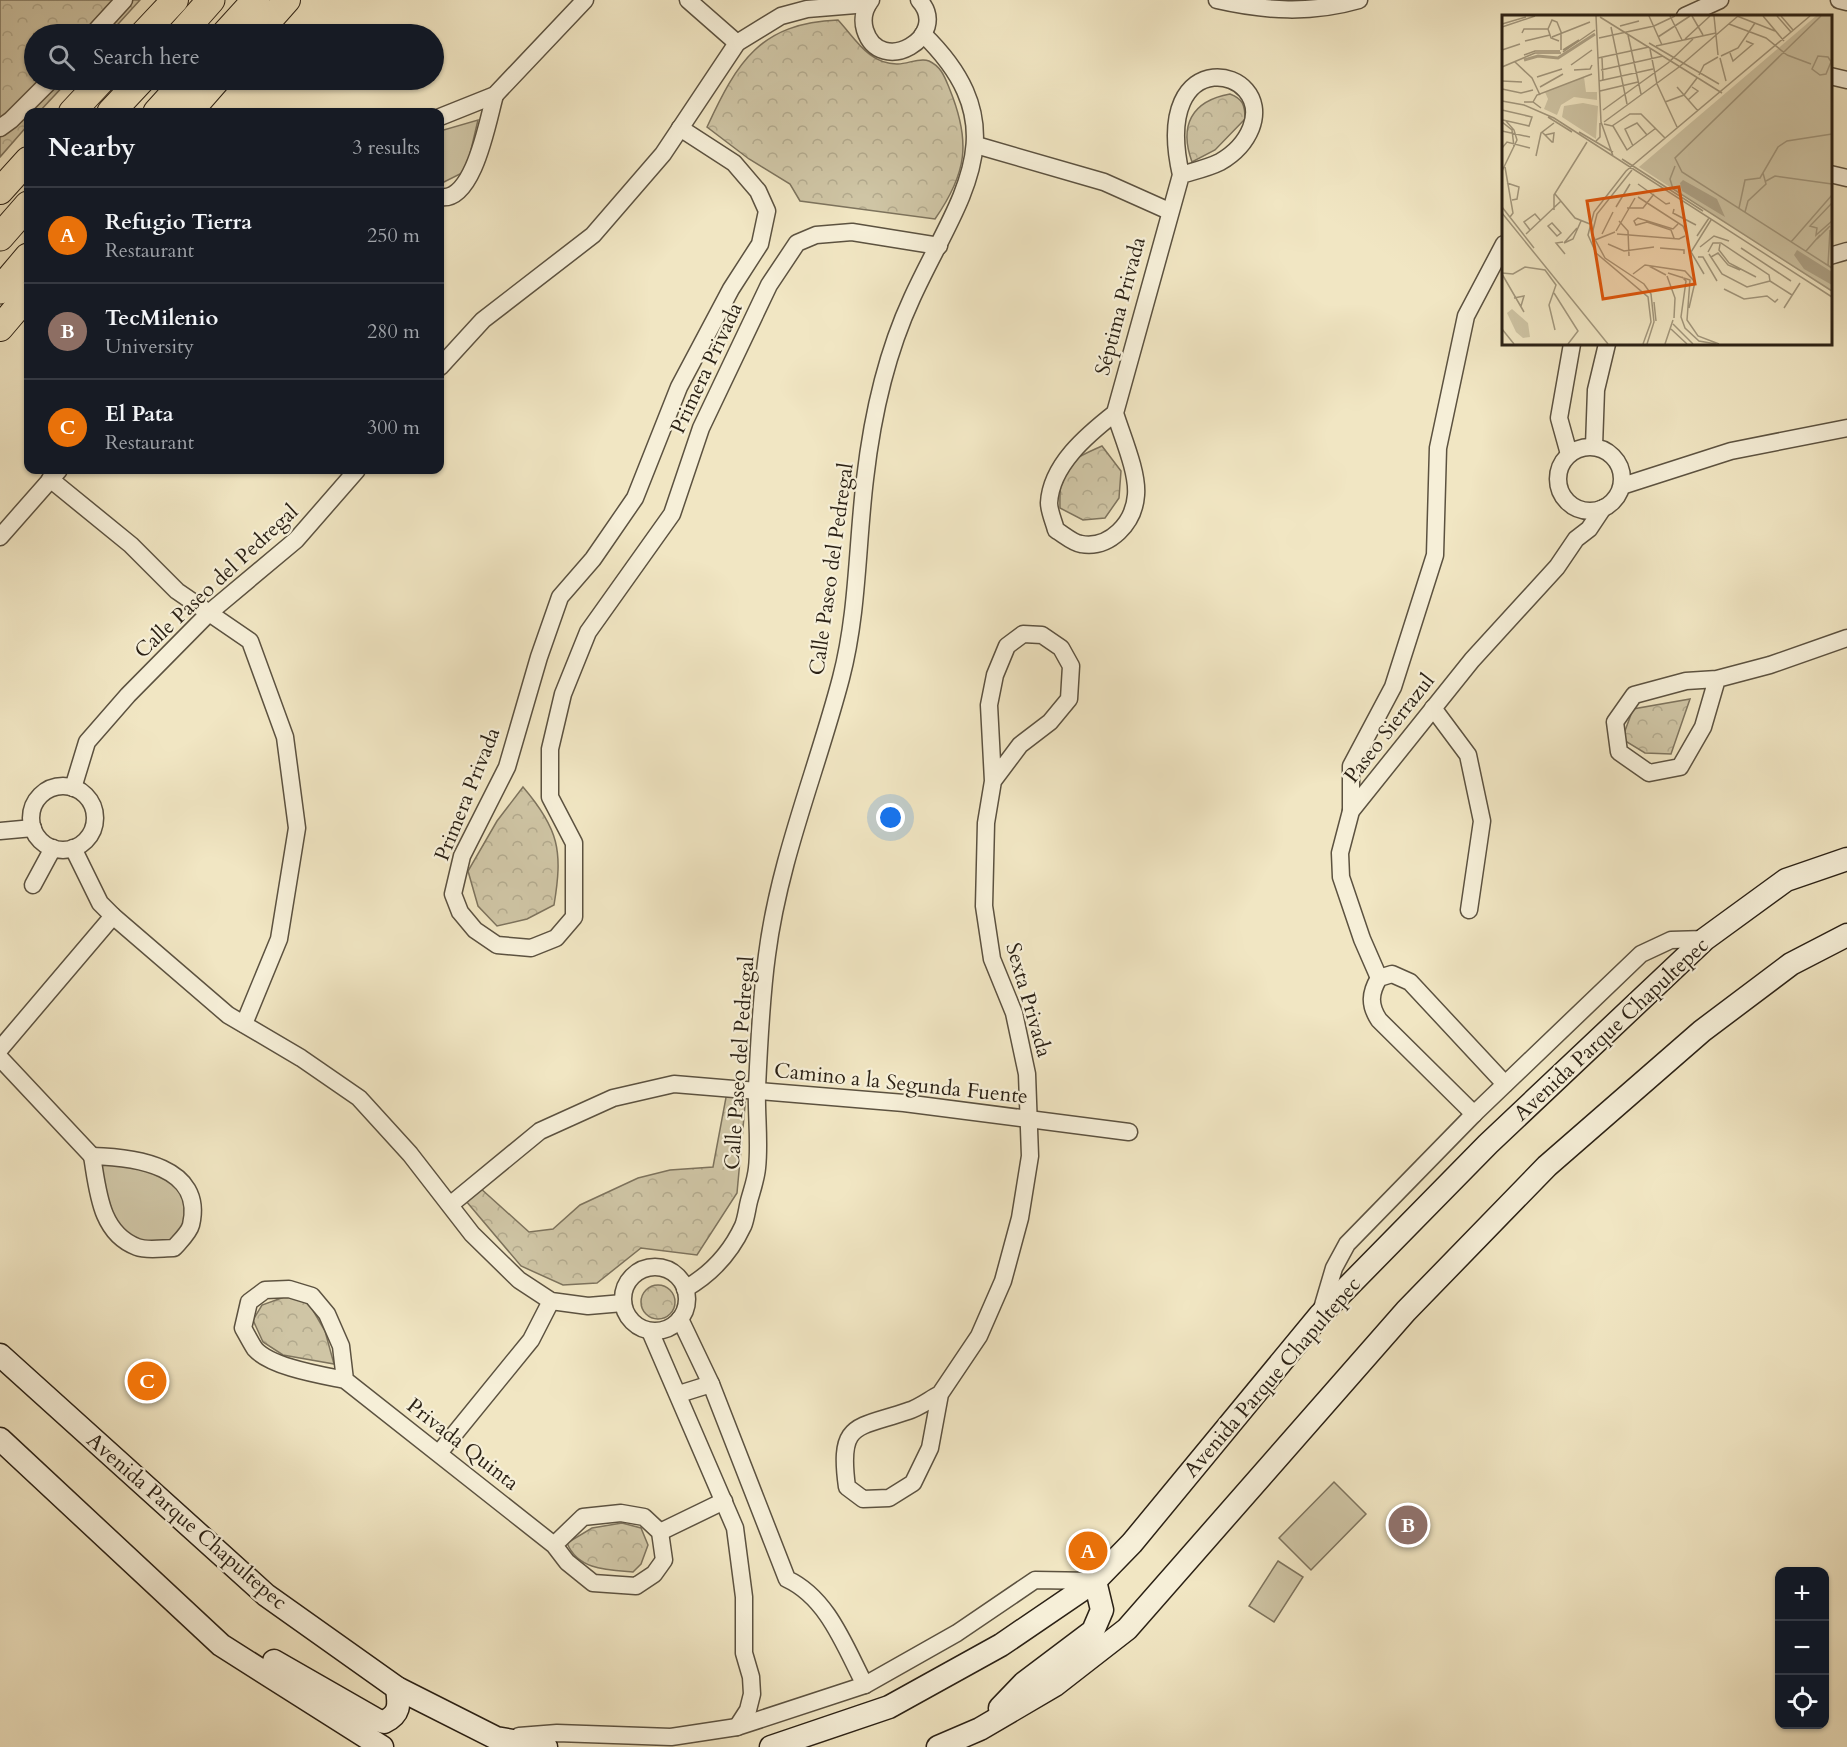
<!DOCTYPE html>
<meta charset="utf-8">
<style>
:root{--surface:#171b24;--page:#20242c;--text:#f1f3f6;--muted:#9ea1a6;--line:#363941;--accent:#0f766e}
body{margin:0;font-family:Cardo,serif;background:var(--page);color:var(--text)}
.controls{position:absolute;right:18px;bottom:18px;display:grid;overflow:hidden;border-radius:12px;box-shadow:0 2px 4px #0004}
.controls button{width:54px;height:54px;display:grid;place-items:center;padding:0;border:0;border-bottom:2px solid var(--line);background:var(--surface);color:var(--text);font:30px sans-serif}
.you{position:absolute;left:891px;top:818px;width:21px;height:21px;margin:-15px;border:4px solid #fff;border-radius:50%;background:#1a73e8;box-shadow:0 0 0 9px #1a73e833}
.badge{display:grid;place-items:center;width:39px;height:39px;border-radius:50%;background:var(--accent);color:#fff;font-size:20px;font-weight:700}
.pin{position:absolute;translate:-50% -50%;border:3px solid #fff;box-shadow:0 2px 6px #0006}
.list{margin:0;padding:0;list-style:none}
h2{display:flex;justify-content:space-between;align-items:center;height:78px;margin:0;padding:0 24px;font-size:26px}
h2 small{font-size:20px;font-weight:400;color:var(--muted)}
.list li{display:grid;grid-template-columns:39px 1fr auto;gap:18px;align-items:center;box-sizing:border-box;height:96px;padding:0 24px;border-top:2px solid var(--line)}
.list b{display:block;font-size:22px;white-space:nowrap}
.list p{margin:0;font-size:20px;white-space:nowrap;color:var(--muted)}
.list em{font-size:20px;font-style:normal;color:var(--muted)}
.icon{flex:none;width:33px;height:33px;fill:none;stroke:currentColor;stroke-width:2;stroke-linecap:round;stroke-linejoin:round}
.map{position:relative;flex:none;width:1847px;height:1747px;overflow:hidden}
.search{position:absolute;background:var(--surface);box-shadow:0 2px 4px #0004;left:24px;top:24px;width:420px;height:66px;display:flex;align-items:center;gap:15px;box-sizing:border-box;padding:0 21px;border-radius:33px;color:var(--muted);font-size:22px}
.panel{position:absolute;background:var(--surface);box-shadow:0 2px 4px #0004;left:24px;top:108px;width:420px;height:366px;border-radius:12px}
.map>svg:first-child{display:block}
</style>
<div class="map">
<svg width="1847" height="1747" viewBox="0 0 1847 1747">
<defs>
<pattern id="forest-crowns" width="20" height="18" patternUnits="userSpaceOnUse" patternTransform="scale(1.5)"><rect width="20" height="18" fill="#cfc5a5"/><path d="M2 6a3 3 0 1 1 6 0M12 15a3 3 0 1 1 6 0" fill="none" stroke="#b2a98d"/></pattern>
</defs>
<rect width="100%" height="100%" fill="#f1e6c3"/>
<filter id="stains"><feTurbulence type="fractalNoise" baseFrequency=".00333" numOctaves="4"/><feColorMatrix values="0 0 0 0 .2 0 0 0 0 .09 0 0 0 0 .02 0 0 0 .5 -.17"/></filter>
<radialGradient id="worn" r=".72"><stop offset=".6" stop-color="#630" stop-opacity="0"/><stop offset="1" stop-color="#630" stop-opacity=".3"/></radialGradient>
<g fill="url(#forest-crowns)" stroke="#7d735d" stroke-width="1.5">
<polygon points="0,0 140,0 109,34 34,34 34,80 69,80 39,112 28,112 28,125 0,157"/>
<path d="M838 20C855 38 869 65 898 64 908 64 920 57 929 61 942 67 945 78 950 90 971 142 967 173 935 219L800 201 790 184 749 159 707 127C737 62 760 23 838 20Z"/>
<path d="M1230 94C1243 99 1245 105 1245 119L1215 150 1192 162C1179 126 1191 101 1230 94Z"/>
<path d="M1102 446 1121 471 1119 498 1105 518 1083 520 1060 508C1059 467 1065 462 1102 446Z"/>
<polygon points="1690,699 1671,754 1645,753 1622,739 1633,709"/>
<path d="M523 787C559 829 563 851 554 905L527 919 497 926 478 906 468 871 497 821Z"/>
<polygon points="727,1092 746,1095 737,1193 697,1255 641,1248 597,1283 563,1285 521,1266 466,1201 479,1187 529,1232 553,1229 580,1205 638,1178 670,1170 713,1167"/>
<circle cx="658" cy="1302" r="17"/>
<polygon points="287,1296 307,1300 325,1331 334,1364 283,1355 263,1342 253,1320 262,1305"/>
<path d="M622 1523 641 1528 648 1545 641 1564 633 1572C607 1570 578 1570 567 1543L592 1528Z"/>
</g>
<g fill="#cfc5a5" stroke="#7d735d" stroke-width="1.5">
<polygon points="478,120 466,171 440,184 440,131"/>
<path d="M96 1158 176 1179C193 1208 192 1218 170 1243L142 1247 119 1234Z"/>
<polygon points="1334,1482 1366,1514 1311,1570 1279,1538"/>
<polygon points="1278,1561 1303,1577 1274,1622 1249,1606"/>
</g>
<g fill="none" stroke-linecap="round" stroke-linejoin="round">
<defs>
<g id="minor">
<polyline points="688,0 737,43"/>
<path d="M871 0C864 9 862 20 865 30 880 78 952 36 919 0"/>
<path d="M1217 0C1265 11 1311 14 1359 0"/>
<polyline points="1839,0 1847,2"/>
<polyline points="1685,16 1720,0"/>
<polyline points="93,34 124,0"/>
<polyline points="1830,76 1847,80"/>
<polyline points="440,117 495,95 585,0"/>
<polyline points="0,128 11,120 51,80"/>
<polyline points="680,128 734,163 758,191 767,211 760,244 731,289 679,387 635,498 593,559 560,597 539,657 507,767 462,856 453,894 460,912 475,930 497,945 531,948 556,938 574,917 574,843 550,797 550,749 563,694 588,632 672,514 701,428 769,285 797,243 816,235 852,232 939,246"/>
<polyline points="976,145 1104,182 1169,211"/>
<polyline points="1830,174 1847,178"/>
<path d="M440 197C474 203 488 119 495 95"/>
<polyline points="1830,256 1847,251"/>
<polyline points="440,367 483,320 593,235 663,154 737,43 781,16 807,9 868,4"/>
<path d="M1115 413C1122 436 1138 472 1136 495 1134 523 1110 549 1081 544 1073 543 1063 534 1056 530 1054 522 1049 511 1049 503 1051 465 1087 435 1115 413L1181 175C1150 40 1275 66 1251 128 1245 143 1234 154 1220 162 1208 168 1194 171 1181 175"/>
<polyline points="1594,446 1596,390 1607,344"/>
<circle cx="1590" cy="479" r="32"/>
<polyline points="1569,454 1559,418 1572,344"/>
<polyline points="50,479 131,545 177,591 250,641 285,737 297,828 279,939 244,1024"/>
<polyline points="1622,486 1731,451 1847,428"/>
<polyline points="0,537 59,470"/>
<polyline points="1717,679 1703,727 1680,767 1649,773 1619,752 1615,722 1634,695 1686,681 1717,679 1770,665 1847,638"/>
<polyline points="1433,708 1468,755 1482,821 1469,910"/>
<circle cx="63" cy="818" r="32"/>
<polyline points="73,788 87,742 128,695 210,612 296,540 357,470"/>
<polyline points="1351,811 1351,766 1393,687 1435,555 1438,448 1466,316 1504,244"/>
<polyline points="0,831 33,828"/>
<polyline points="73,848 100,903 113,916 228,1015 301,1058 359,1098 410,1154 472,1234 519,1280 551,1301 588,1306 623,1303"/>
<polyline points="33,885 53,848"/>
<polyline points="1379,978 1362,939 1341,877 1340,853 1351,811 1472,660 1557,567 1576,539 1589,529 1603,508"/>
<polyline points="0,1049 113,916"/>
<polyline points="0,1058 92,1156"/>
<path d="M1474 1114 1379 1020C1369 1005 1370 993 1379 978L1392 974 1410 982 1505 1084"/>
<path d="M92 1156C134 1157 205 1166 191 1225 189 1233 179 1242 174 1248 163 1248 147 1251 137 1247 100 1233 98 1191 92 1156Z"/>
<polyline points="450,1205 540,1131 613,1098 674,1084 904,1103 1129,1132"/>
<circle cx="655" cy="1299" r="32"/>
<path d="M685 1289C711 1274 730 1254 743 1226 746 1219 747 1209 749 1201 752 1190 756 1179 757 1168 760 1142 756 1114 757 1088 759 1044 761 998 767 955 779 860 817 770 841 678 858 613 857 545 865 479 872 418 886 354 912 298 957 199 1022 130 923 34"/>
<polyline points="1321,1312 1334,1268 1347,1244 1474,1114 1641,954 1671,940 1705,939"/>
<path d="M680 1319 711 1384 787 1579C828 1598 845 1647 865 1685"/>
<polyline points="650,1331 735,1528 744,1597 744,1653 751,1677 752,1694 748,1710 737,1727"/>
<path d="M345 1380 341 1346 327 1314 312 1296 289 1289 265 1290 249 1302 243 1328C247 1335 251 1343 255 1349 271 1367 321 1375 345 1380L554 1545 567 1562 593 1583 636 1586 654 1574 664 1560 660 1532 644 1517 621 1513 583 1517 554 1545"/>
<polyline points="679,1394 711,1384"/>
<path d="M940 1394C930 1399 919 1408 908 1411 856 1429 838 1421 847 1487L863 1499 889 1498 913 1483 930 1448 940 1394 979 1336 1003 1281 1020 1218 1030 1156 1027 1074 1014 1013 992 959 984 906 986 823 993 781 989 705 995 675 1007 646 1023 634 1042 635 1061 648 1071 666 1069 699 1050 722 1020 745 993 781"/>
<polyline points="439,1453 531,1340 551,1301"/>
<polyline points="660,1532 724,1501"/>
<polyline points="519,1736 557,1733 671,1737 737,1727 865,1685 957,1633 1035,1580 1095,1581"/>
</g>
<g id="secondary">
<polyline points="0,1355 266,1595 397,1688 496,1738 546,1747"/>
<polyline points="0,1439 221,1645 382,1747"/>
<path d="M274 1661 377 1720 384 1722C401 1714 399 1704 397 1688"/>
<polyline points="1000,1708 1024,1683 1093,1631 1102,1610 1095,1581"/>
<polyline points="771,1747 889,1707 1001,1645 1095,1581 1132,1543 1320,1315 1488,1144 1705,939 1786,880 1847,859"/>
<polyline points="938,1747 980,1729 1055,1685 1127,1629 1406,1311 1547,1166 1702,1031 1791,964 1847,935"/>
</g>
<g id="primary">
<polyline points="143,34 175,0"/>
<polyline points="257,34 287,0"/>
<polyline points="72,112 102,80"/>
<polyline points="189,112 217,80"/>
<polyline points="0,191 28,160"/>
<polyline points="0,328 28,295"/>
</g>
<g id="trunk">
<polyline points="181,34 211,0"/>
<polyline points="225,34 256,0"/>
<polyline points="111,112 141,80"/>
<polyline points="157,112 186,80"/>
<polyline points="0,237 28,205"/>
<polyline points="0,290 28,257"/>
</g>
</defs>
<use href="#minor" stroke="#5c5240" stroke-width="19"/>
<use href="#secondary" stroke="#2b2115" stroke-width="25"/>
<use href="#primary" stroke="#2b2115" stroke-width="28"/>
<use href="#trunk" stroke="#2b2115" stroke-width="29"/>
<use href="#minor" stroke="#f6efd8" stroke-width="16"/>
<use href="#secondary" stroke="#f6efd8" stroke-width="22"/>
<use href="#primary" stroke="#f1e6c3" stroke-width="26"/>
<use href="#trunk" stroke="#f1e6c3" stroke-width="27"/>
</g>
<g text-anchor="middle" stroke-width="4.5" stroke-linejoin="round" paint-order="stroke">
<g font-size="21" fill="#2b2115" stroke="#f6efd8">
<text transform="translate(1120 306) rotate(-75)" y="7">Séptima Privada</text>
<text transform="translate(706 368) rotate(-65)" y="7">Primera Privada</text>
<text transform="translate(831 569) rotate(-82)" y="7">Calle Paseo del Pedregal</text>
<text transform="translate(216 581) rotate(-43)" y="7">Calle Paseo del Pedregal</text>
<text transform="translate(1389 728) rotate(-52)" y="7">Paseo Sierrazul</text>
<text transform="translate(467 794) rotate(-68)" y="7">Primera Privada</text>
<text transform="translate(1029 1000) rotate(74)" y="7">Sexta Privada</text>
<text transform="translate(1611 1029) rotate(-43)" y="7">Avenida Parque Chapultepec</text>
<text transform="translate(739 1063) rotate(-86)" y="7">Calle Paseo del Pedregal</text>
<text transform="translate(901 1083) rotate(6)" y="7">Camino a la Segunda Fuente</text>
<text transform="translate(1272 1377) rotate(-49)" y="7">Avenida Parque Chapultepec</text>
<text transform="translate(463 1444) rotate(38)" y="7">Privada Quinta</text>
<text transform="translate(187 1521) rotate(41)" y="7">Avenida Parque Chapultepec</text>
</g>
</g>
<g transform="translate(1502 15)">
<rect width="330" height="330" fill="#f1e6c3"/>
<path d="M82 62 84 77H95V85L72 82 59 90 55 100 42 94 46 84 43 77ZM81 88 96 91 94 124 60 102 62 91ZM10 294 26 308 28 322 21 323 14 317 5 298Z" fill="#cfc5a5"/>
<path d="M314 1H330V277L137 152Z" fill="#cfc5a5"/>
<path d="M270 60 281 68 276 74 290 71 298 80 285 88 276 74 260 71ZM235 83 240 97 234 105 222 95ZM242 85H251L262 97 243 101ZM318 85 328 95 313 108 301 94 308 86ZM308 125 306 136 296 134 295 140H284L289 130 297 132ZM330 125 328 136 318 134 308 137 310 126ZM287 180 305 182 304 191 286 189 290 192 277 211 262 201 268 192 274 195 270 191 275 183 285 189ZM252 182 267 191 261 201 246 192ZM284 202 299 212 292 222 278 212Z" fill="#cfc5a5"/>
<path d="M181 165 215 184 223 202 180 176 178 168ZM295 235 330 257V270L302 254 292 240Z" fill="#aea388"/>
<path fill="none" stroke="#aea388" stroke-width="3" d="M22 45 36 41 56 43 93 19"/>
<path fill="none" stroke="#a2977d" stroke-width="1.5" d="M94 1 99 107 111 141M147 1 160 30M168 1 180 25M190 1 201 20M212 1 216 40M235 1 273 16M261 1 282 26M275 1 289 17M279 1 291 15M319 1 173 143 180 157 330 253M98 2 220 78M0 9 24 2M227 9 264 23 285 40M118 11 137 6M0 12 33 1M109 12 125 89M20 18 22 14H46M126 20 139 79M50 22 88 7M156 22 188 1M97 23 152 11 173 1M183 24 208 1M23 26 48 20M57 26 49 23 46 14 50 5 55 7 59 17V35M147 28 217 69M154 31 214 18M148 34 155 69 175 112M0 35 18 29M61 35 77 25M61 37 93 15M228 38 231 46 251 29 244 26M22 40 33 36H58M285 40 309 49M219 41 236 33 253 8M96 43 147 32M100 43 101 65M218 43 224 66M13 47 30 63 38 80M329 47 324 59 318 60 310 54 316 41 326 42 330 48M69 50 90 35M0 52 33 38H59M72 55 88 54 90 50M99 55 161 41M197 60 202 50 216 42M35 62 60 54M0 66 20 67M97 66 151 54M38 72 61 59M175 72 196 96M0 74 19 78 31 75M98 76 136 67M186 85 196 76 190 72M0 86 22 90 52 103 330 282M22 87H31L39 93M31 87 35 80 90 59M163 87 182 80 195 63M0 95 30 102 27 111 1 105M101 95 166 48 191 24M46 102 70 117M0 107 10 115 12 132M102 107 177 52 236 1M102 109 110 111 128 99H139L163 123M111 111 125 135 154 113M0 116 28 122M40 117 50 127H51L52 118 43 120M77 117 111 137M94 126 98 122V108M131 131 123 114 135 108 145 120M0 133 5 127 28 133M34 141 39 118 52 108M120 144 201 196M173 151 168 164 171 174 330 276M3 152 11 198 8 202M130 155 95 199 90 219 103 243 142 269 149 279 152 307 145 329M0 156 15 125 12 115 4 106M264 166 273 161 330 169M5 168 17 172 15 184 10 185M136 169 164 189 168 188M53 179 73 203 88 209M136 182 181 211 184 218M330 188 308 211 315 213 314 220 330 206M0 192 32 233M114 192 128 169M125 193H141L152 179M237 193 243 165 258 163 276 132 285 126 330 119M172 194 171 198 194 210M52 195V180L85 127M243 197 246 186 264 169 261 158M0 198 106 329M117 206 126 216 127 241M50 208 59 218 55 221 46 211ZM28 215 22 207 33 199 39 206M114 216 133 183M24 219 59 186M100 219 111 197M115 219 177 224 183 221M195 221 207 203M172 223 169 215 145 207 134 210 132 206 136 203 171 214 176 209M315 224 328 211M93 225 113 217M61 227 54 228 63 239M289 227 330 180M62 228 71 224 79 206M62 228 75 213M106 229 122 236 152 232M218 229 217 235 227 248 254 262M198 232 212 221 227 226M158 233 182 235V239M239 233 289 266M304 236 318 220M206 237 211 228H219L267 260 268 266M207 239 220 259 245 272 268 266M196 242H201L215 266M209 242 216 238 226 250 238 255M326 250 328 215M147 251 164 260M0 258 11 259 23 252 43 255 54 270 47 290 53 315M166 258 188 265 185 305 196 321 217 329M0 259 22 297M131 259 143 250 183 256 193 267 187 293M202 259 189 237 209 205M165 261 173 283 172 303M180 262 184 266 179 302 183 313 197 326 214 329M268 266 290 280M222 274 242 284 265 281 273 287 276 284M52 278 76 316 66 329M12 283 22 281 19 291M152 287 154 306M282 293 298 268M171 309 191 329M0 314 12 329M169 314 185 329M141 329 149 307 146 282 94 238 86 220 92 197 124 156 308 1M163 329 171 305"/>
<path fill="#df560c" fill-opacity="0.15" stroke="#df560c" stroke-width="3" d="M177 172 193 269 101 284 85 186Z"/>
<rect width="330" height="330" fill="none" stroke="#2b2115" stroke-width="3"/>
</g>
<rect width="100%" height="100%" filter="url(#stains)"/>
<rect width="100%" height="100%" fill="url(#worn)"/>
</svg>
<div class="controls">
<button>+</button>
<button>−</button>
<button><svg class="icon" aria-label="locate" viewBox="0 0 24 24"><circle cx="12" cy="12" r="6"/><path d="M12 2v4M12 18v4M2 12h4M18 12h4"/></svg></button>
</div>
<div class="you"></div>
<div class="pin badge" style="left:1088px;top:1551px;background:#e8710a">A</div>
<div class="pin badge" style="left:1408px;top:1525px;background:#8d6e63">B</div>
<div class="pin badge" style="left:147px;top:1381px;background:#e8710a">C</div>
<div class="search"><svg class="icon" aria-label="search" viewBox="0 0 24 24"><circle cx="10" cy="10" r="6"/><path d="M15 15l6 6"/></svg>Search here</div>
<section class="panel">
<h2>Nearby<small>3 results</small></h2>
<ul class="list">
<li><span class="badge" style="background:#e8710a">A</span><div><b>Refugio Tierra</b><p>Restaurant</p></div><em>250 m</em></li>
<li><span class="badge" style="background:#8d6e63">B</span><div><b>TecMilenio</b><p>University</p></div><em>280 m</em></li>
<li><span class="badge" style="background:#e8710a">C</span><div><b>El Pata</b><p>Restaurant</p></div><em>300 m</em></li>
</ul>
</section>
</div>
